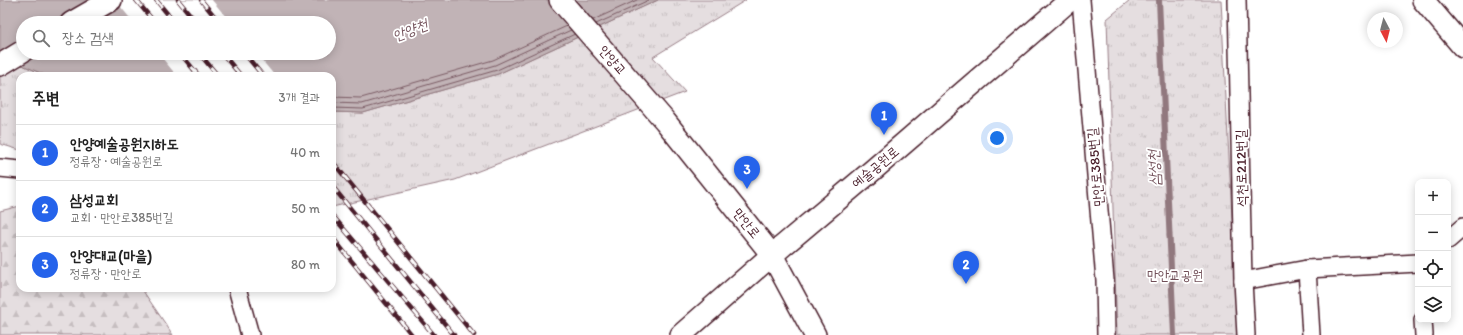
<!DOCTYPE html>
<html lang="ko">
<meta charset="utf-8">
<style>
:root{--surface:#fff;--page:#f2f2f2;--text:#222;--muted:#767676;--line:#e0e0e0;--accent:#2563eb}
body{margin:0;font-family:Itim,"Poor Story",sans-serif;background:var(--page);color:var(--text)}
.controls{position:absolute;right:12px;bottom:12px;display:grid;overflow:hidden;border-radius:8px;box-shadow:0 2px 10px #0003}
.controls button{width:36px;height:36px;display:grid;place-items:center;padding:0;border:0;border-bottom:1px solid var(--line);background:var(--surface);color:var(--text);font:20px sans-serif}
.compass{position:absolute;left:1367px;top:12px;width:36px;height:36px;border-radius:50%;background:var(--surface);box-shadow:0 2px 10px #0003;rotate:173deg}
.you{position:absolute;left:997px;top:138px;width:14px;height:14px;margin:-10px;border:3px solid #fff;border-radius:50%;background:#1a73e8;box-shadow:0 0 0 6px #1a73e833}
.badge{display:grid;place-items:center;width:26px;height:26px;border-radius:50%;background:var(--accent);color:#fff;font-size:13px;font-weight:700}
.pin{position:absolute;translate:-50% -33px;filter:drop-shadow(0 1px 2px #0008)}
.pin::after{content:'';position:absolute;top:21px;width:14px;height:12px;background:inherit;clip-path:polygon(0 0,100% 0,50% 100%)}
.list{margin:0;padding:0;list-style:none}
h2{display:flex;justify-content:space-between;align-items:center;height:52px;margin:0;padding:0 16px;font-size:17px}
h2 small{font-size:13px;font-weight:400;color:var(--muted)}
.list li{display:grid;grid-template-columns:26px 1fr auto;gap:12px;align-items:center;box-sizing:border-box;height:56px;padding:0 16px;border-top:1px solid var(--line)}
.list b{display:block;font-size:15px;white-space:nowrap}
.list p{margin:0;font-size:13px;white-space:nowrap;color:var(--muted)}
.list em{font-size:13px;font-style:normal;color:var(--muted)}
.icon{flex:none;width:22px;height:22px;fill:none;stroke:currentColor;stroke-width:2;stroke-linecap:round;stroke-linejoin:round}
.map{position:relative;flex:none;width:1463px;height:335px;overflow:hidden}
.search{position:absolute;background:var(--surface);box-shadow:0 2px 10px #0003;left:16px;top:16px;width:320px;height:44px;display:flex;align-items:center;gap:10px;box-sizing:border-box;padding:0 14px;border-radius:22px;color:var(--muted);font-size:15px}
.panel{position:absolute;background:var(--surface);box-shadow:0 2px 10px #0003;left:16px;top:72px;width:320px;height:220px;border-radius:12px}
.map>svg:first-child{display:block}
</style>
<div class="map">
<svg width="1463" height="335" viewBox="0 0 1463 335">
<defs>
<pattern id="forest-firs" width="22" height="20" patternUnits="userSpaceOnUse"><rect width="22" height="20" fill="#e5dee0"/><path d="M5 1l3.5 6h-7zM16 11l3.5 6h-7z" fill="#c6bec0"/></pattern>
<pattern id="park-tufts" width="24" height="20" patternUnits="userSpaceOnUse"><rect width="24" height="20" fill="#e5dee0"/><path d="M3 7l-1-3M5 7V3M7 7l1-3M15 17l-1-3M17 17v-4M19 17l1-3" fill="none" stroke="#c6bec0"/></pattern>
</defs>
<rect width="100%" height="100%" fill="#fff"/>
<filter id="ink" filterUnits="userSpaceOnUse"><feTurbulence type="fractalNoise" baseFrequency=".025" numOctaves="2"/><feDisplacementMap in="SourceGraphic" scale="8" xChannelSelector="R" yChannelSelector="G"/><feConvolveMatrix kernelMatrix="1 2 1 2 8 2 1 2 1" color-interpolation-filters="sRGB"/></filter>
<g filter="url(#ink)">
<polygon fill="url(#forest-firs)" stroke="#987e86" points="20,206 20,288 141,288 173,335 0,335 0,211"/>
<g fill="url(#park-tufts)" stroke="#987e86">
<polygon points="658,0 746,0 653,57 685,92 455,180 332,207 332,112 363,113 498,74"/>
<polygon points="1130,0 1221,0 1238,335 1117,335 1107,19"/>
<polygon points="0,55 47,76 20,76 20,150 0,144"/>
</g>
<path fill="#c1b3b6" stroke="#91787e" fill-rule="evenodd" d="M0 0H658L498 74 363 113 332 112V76H47L0 55ZM23 23H329V53H23Z"/>
<g fill="#fff">
<polygon points="115,0 212,0 231,23 134,23"/>
<polygon points="158,53 256,53 275,76 177,76"/>
</g>
<g fill="none" stroke-linecap="round" stroke-linejoin="round">
<g stroke="#7a5a63" stroke-width="1">
<polyline points="593,20 637,0"/>
<polyline points="596,24 649,0"/>
<polyline points="332,97 361,98 493,60 567,26"/>
<polyline points="332,103 362,104 495,65 571,30"/>
<polyline points="332,108 363,109 497,70 575,34"/>
</g>
<polyline stroke="#91787e" stroke-width="6" points="1159,0 1174,335"/>
<defs>
<g id="minor">
<polyline points="1081,0 1105,280 1106,335"/>
<polyline points="1237,0 1243,281 1246,335"/>
<polyline points="0,168 20,170"/>
<polyline points="1448,240 1463,227"/>
<polyline points="1307,269 1311,335"/>
<polyline points="1243,281 1307,269 1418,263"/>
<polyline points="237,288 250,335"/>
<polyline points="1423,320 1424,335"/>
</g>
<g id="tertiary">
<polyline points="560,0 665,121 772,255 815,335"/>
<polyline points="1423,0 1463,47"/>
<polyline points="71,23 111,0"/>
<polyline points="0,65 23,51"/>
<polyline points="681,335 772,255 873,170 1070,0"/>
</g>
</defs>
<use href="#minor" stroke="#4a1f2b" stroke-width="20"/>
<use href="#tertiary" stroke="#4a1f2b" stroke-width="24"/>
<use href="#minor" stroke="#fff" stroke-width="17"/>
<use href="#tertiary" stroke="#fff" stroke-width="21"/>
<defs>
<g id="rail">
<polyline points="136,0 155,23"/>
<polyline points="156,0 175,23"/>
<polyline points="178,0 197,23"/>
<polyline points="201,0 220,23"/>
<polyline points="180,53 199,76"/>
<polyline points="199,53 218,76"/>
<polyline points="222,53 241,76"/>
<polyline points="244,53 263,76"/>
<polyline points="332,161 474,335"/>
<polyline points="332,186 454,335"/>
<polyline points="332,215 434,335"/>
<polyline points="332,237 412,335"/>
</g>
</defs>
<use href="#rail" stroke="#4a1f2b" stroke-width="4.5"/>
<use href="#rail" stroke="#fff" stroke-width="3" stroke-dasharray="9" stroke-linecap="butt"/>
</g>
</g>
<g text-anchor="middle" stroke-width="3.5" stroke-linejoin="round" paint-order="stroke">
<g font-size="14" fill="#4a1f2b" stroke="#fff">
<text transform="translate(613 60) rotate(49)" y="5">안양교</text>
<text transform="translate(875 167) rotate(-40)" y="5">예술공원로</text>
<text transform="translate(1095 167) rotate(-95)" y="5">만안로385번길</text>
<text transform="translate(1241 168) rotate(-91)" y="5">석천로212번길</text>
<text transform="translate(747 223) rotate(51)" y="5">만안로</text>
</g>
<g font-size="14" fill="#714f58" stroke="#fff">
<text x="1175" y="280">만안교공원</text>
</g>
<g font-size="15" font-style="italic" fill="#74535c" stroke="#fff">
<text transform="translate(410 30) rotate(-21)" y="5">안양천</text>
<text transform="translate(1154 168) rotate(-93)" y="5">삼성천</text>
</g>
</g>
</svg>
<div class="controls">
<button>+</button>
<button>−</button>
<button><svg class="icon" aria-label="locate" viewBox="0 0 24 24"><circle cx="12" cy="12" r="6"/><path d="M12 2v4M12 18v4M2 12h4M18 12h4"/></svg></button>
<button><svg class="icon" aria-label="layers" viewBox="0 0 24 24"><path d="M12 4l9 5-9 5-9-5zM3 14l9 5 9-5"/></svg></button>
</div>
<svg class="compass" viewBox="-18 -18 36 36"><path d="M0-13l5 13h-10z" fill="#e53935"/><path d="M0 13l5-13h-10z" fill="#767676"/></svg>
<div class="you"></div>
<div class="pin badge" style="left:884px;top:135px">1</div>
<div class="pin badge" style="left:966px;top:284px">2</div>
<div class="pin badge" style="left:747px;top:189px">3</div>
<div class="search"><svg class="icon" aria-label="search" viewBox="0 0 24 24"><circle cx="10" cy="10" r="6"/><path d="M15 15l6 6"/></svg>장소 검색</div>
<section class="panel">
<h2>주변<small>3개 결과</small></h2>
<ul class="list">
<li><span class="badge">1</span><div><b>안양예술공원지하도</b><p>정류장 · 예술공원로</p></div><em>40 m</em></li>
<li><span class="badge">2</span><div><b>삼성교회</b><p>교회 · 만안로385번길</p></div><em>50 m</em></li>
<li><span class="badge">3</span><div><b>안양대교(마을)</b><p>정류장 · 만안로</p></div><em>80 m</em></li>
</ul>
</section>
</div>
